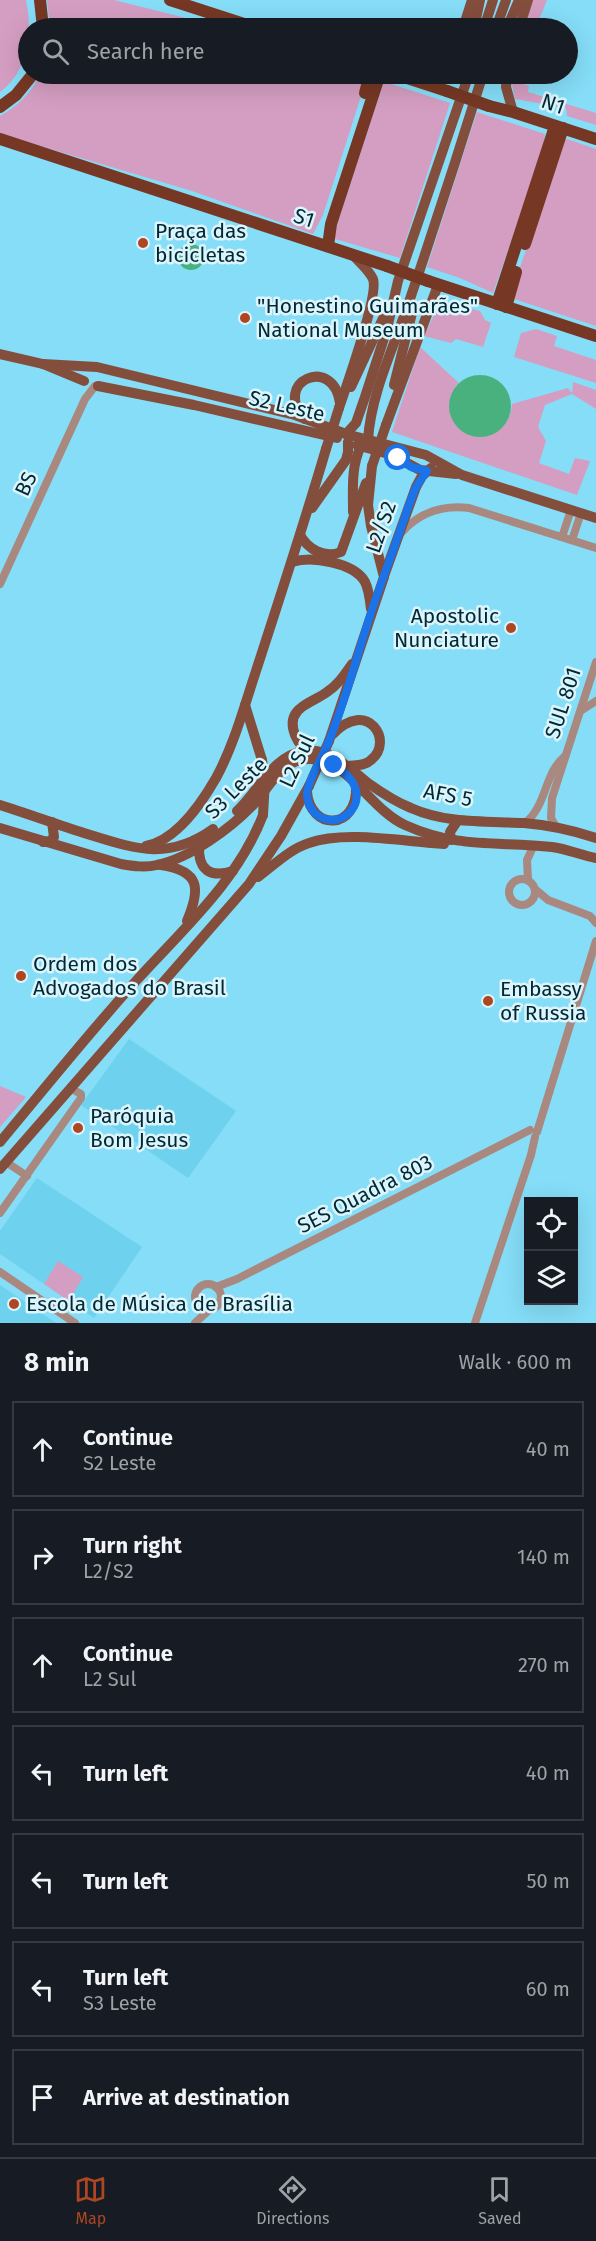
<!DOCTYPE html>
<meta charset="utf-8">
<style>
:root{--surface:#171b24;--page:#20242c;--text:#f1f3f6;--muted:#9ea1a6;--line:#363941;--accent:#ae4622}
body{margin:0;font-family:"Fira Sans",sans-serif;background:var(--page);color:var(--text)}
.controls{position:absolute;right:18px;bottom:18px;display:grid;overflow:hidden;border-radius:0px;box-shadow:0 6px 24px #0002}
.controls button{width:54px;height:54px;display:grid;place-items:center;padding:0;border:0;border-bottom:2px solid var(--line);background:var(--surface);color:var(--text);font:30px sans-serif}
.stop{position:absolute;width:18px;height:18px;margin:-14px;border:4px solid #1a73e8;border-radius:50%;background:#fff}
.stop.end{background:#1a73e8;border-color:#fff;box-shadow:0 2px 6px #0008}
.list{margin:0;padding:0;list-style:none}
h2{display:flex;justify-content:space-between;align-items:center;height:78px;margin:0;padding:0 24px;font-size:26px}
h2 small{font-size:20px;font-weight:400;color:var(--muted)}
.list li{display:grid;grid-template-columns:39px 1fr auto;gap:18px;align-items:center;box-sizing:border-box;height:96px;margin:0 12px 12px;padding:0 12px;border:2px solid var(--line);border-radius:0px}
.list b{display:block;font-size:22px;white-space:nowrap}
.list p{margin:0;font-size:20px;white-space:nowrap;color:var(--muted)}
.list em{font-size:20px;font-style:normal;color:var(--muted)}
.icon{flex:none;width:33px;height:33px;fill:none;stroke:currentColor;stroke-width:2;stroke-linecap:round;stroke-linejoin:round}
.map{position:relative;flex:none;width:596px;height:1323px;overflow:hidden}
.search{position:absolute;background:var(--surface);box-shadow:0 6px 24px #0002;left:18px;right:18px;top:18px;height:66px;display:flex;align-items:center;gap:15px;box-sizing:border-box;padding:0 21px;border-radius:33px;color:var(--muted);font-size:22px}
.sheet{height:834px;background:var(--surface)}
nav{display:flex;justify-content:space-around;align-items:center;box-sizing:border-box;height:84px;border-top:2px solid var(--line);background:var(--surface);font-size:16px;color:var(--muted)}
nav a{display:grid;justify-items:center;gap:3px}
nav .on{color:var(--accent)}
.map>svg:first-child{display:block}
</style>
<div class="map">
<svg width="596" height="1323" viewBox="0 0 596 1323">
<rect width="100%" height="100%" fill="#85ddf7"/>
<g fill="#6ed1ed">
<polygon points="129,1039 236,1111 188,1178 81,1105"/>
<polygon points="37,1178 142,1247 94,1318 0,1254 0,1231"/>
<polygon points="0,1285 56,1323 0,1323"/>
</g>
<g fill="#d49ec2">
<path d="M0 0H26C33 31 29 71 0 92Z"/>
<polygon points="47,0 114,0 190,19 221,28 50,28"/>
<polygon points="531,0 547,0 536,28 523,28"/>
<path d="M40 74H365L363 90 323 215 313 234 192 191 0 134V116C17 107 33 91 40 74Z"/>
<polygon points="514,74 514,81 529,86 528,92 596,113 596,125 567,116 566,108 515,99 512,84"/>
<polygon points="385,82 450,103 400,258 335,239 333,237 383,84"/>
<polygon points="477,112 545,134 542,155 493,293 460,278 427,267"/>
<polygon points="567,139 596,149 596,326 514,299 516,279 564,140"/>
<polygon points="438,307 460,315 464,307 480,311 485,320 491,323 483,347 456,339 451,343 424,336"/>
<polygon points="536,329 557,336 554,346 596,360 596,383 514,357 521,333"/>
<path d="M420 347 459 383 455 387 488 435C503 428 511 421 512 404L568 388 572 393 573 382 596 390V409L572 394 545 405 538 427 546 441 539 463 569 474 575 458 590 461 577 495 392 432Z"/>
<polygon points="0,1086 26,1097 0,1127"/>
<polygon points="58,1261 83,1277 69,1301 44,1284"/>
</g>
<g fill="#49b17d">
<circle cx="191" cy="257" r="13"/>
<circle cx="480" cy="406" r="31"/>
</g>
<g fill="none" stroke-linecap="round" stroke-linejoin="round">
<g stroke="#a9897f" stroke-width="8">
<path d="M402 532C420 512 442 505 469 508L596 548"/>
<polyline points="562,537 571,510"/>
<polyline points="572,540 581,513"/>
<polyline points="0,584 85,399 95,386"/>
<polyline points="582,710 596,701"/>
<path d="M525 823C547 806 544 773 565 756"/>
<polyline points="556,827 551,818 552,798 596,662"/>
<circle cx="522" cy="892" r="13"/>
<polyline points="528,880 527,860 533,847"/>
<polyline points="535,889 548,900 590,916 596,923"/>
<polyline points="537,1132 596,941"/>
<polyline points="6,1162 27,1176"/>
<polyline points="0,1213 81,1098 81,1094 70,1088"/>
<polyline points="0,1272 75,1323"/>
<circle cx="208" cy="1297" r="13"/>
<polyline points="216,1287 237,1279 530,1130"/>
<polyline points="195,1323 209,1310"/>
<polyline points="475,1323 531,1155 535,1137"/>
</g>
<g stroke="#844e3d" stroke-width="10">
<polyline points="463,28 472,0"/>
<polyline points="474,28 480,0"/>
<polyline points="484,28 493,0"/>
<polyline points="496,28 506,0"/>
<polyline points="507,28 519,0"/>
<polyline points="519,28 528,0"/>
<polyline points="507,74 506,87 513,112"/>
<polyline points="438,88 444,74"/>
<polyline points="0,354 43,364 84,381"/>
<polyline points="43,364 97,367 295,415 346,434 426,455 462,475 596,518"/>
<polyline points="394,385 412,313"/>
<polyline points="98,386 194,405 337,438"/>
<polyline points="351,387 385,314"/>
<path d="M339 408C346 387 379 295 373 279 369 270 359 262 352 254"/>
<path d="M305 419C271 382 333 354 340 403"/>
<polyline points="386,425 438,285"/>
<polyline points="346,434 356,423 365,397 387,329 398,281 469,74"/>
<path d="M368 440C371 391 396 343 411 296 436 222 460 148 483 74"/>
<polyline points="357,445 392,455 420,470 456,474"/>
<polyline points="312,508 346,460 348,452 348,442"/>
<path d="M353 512C353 489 351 466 361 446"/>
<path d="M300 535C308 549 324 559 341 552L366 483"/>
<path d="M292 562C311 556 354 562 365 582 369 590 370 600 371 609"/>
<polyline points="384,576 416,487 422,476 431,468"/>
<polyline points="245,705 262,760"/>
<path d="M333 734C367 698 395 741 371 760 365 766 356 765 348 766"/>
<polyline points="329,741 384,577 371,526 368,505 372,466"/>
<path d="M307 751C294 740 285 719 302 707 310 701 319 698 327 692 338 685 345 674 352 664"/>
<path d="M307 792C310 831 358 831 356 786"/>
<path d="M0 805C28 814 56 824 84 833 133 848 167 862 213 829"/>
<path d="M237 811C259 791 272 756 304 751 330 747 350 769 368 783 382 793 396 802 411 808 447 824 486 821 524 823 549 825 572 830 596 838"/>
<path d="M0 828 121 864C133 866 145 868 157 865 190 858 230 829 253 805 270 787 282 758 310 759 348 759 370 809 405 825 458 849 497 841 552 847 567 849 581 855 596 858"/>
<polyline points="451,840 450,832 458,820"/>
<polyline points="43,842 50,841 54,837 52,822"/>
<path d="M146 846C177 840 201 804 216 778 234 745 244 707 256 671 280 597 304 524 326 449"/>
<path d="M199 846C198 871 211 878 233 871"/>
<path d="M161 865C200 871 201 888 187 921"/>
<path d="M258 877C274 865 290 849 309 843 346 830 405 842 444 844"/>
<path d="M0 1142C45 1088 89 1033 136 981 182 930 238 881 263 815"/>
<polyline points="0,1169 249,884 281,836 309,786"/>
</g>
<g stroke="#763824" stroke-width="12">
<polyline points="40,0 43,28"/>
<polyline points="170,0 257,28"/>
<polyline points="395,74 447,91"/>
<polyline points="365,93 370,74"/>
<polyline points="489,106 513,112 596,139"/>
<polyline points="0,107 16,95 33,74"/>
<polyline points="0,139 387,266"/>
<polyline points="525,244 563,128"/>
<polyline points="328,246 331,224 380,74"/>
<polyline points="428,281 596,336"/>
<polyline points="497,304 555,126"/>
<polyline points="506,307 516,272"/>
</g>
<g stroke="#844e3d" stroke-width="10">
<polyline points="326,449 339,408"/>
<polyline points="372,466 386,425"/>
<polyline points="262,760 265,781 263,815"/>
<polyline points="309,786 329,741"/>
</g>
<g stroke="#763824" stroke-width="12">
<polyline points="447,91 489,106"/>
<polyline points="387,266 428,281"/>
</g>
</g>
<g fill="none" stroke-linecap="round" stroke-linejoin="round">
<path stroke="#1a73e8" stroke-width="8" d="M334 765C385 796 337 839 313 811 309 806 307 801 307 794 307 783 321 759 326 748 345 704 356 658 371 613 383 577 397 541 409 505L416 487 427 471 411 467 398 458"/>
</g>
<g fill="#ae4622" stroke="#dcf4fc" stroke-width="2">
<circle cx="143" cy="243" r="6"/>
<circle cx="245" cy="318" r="6"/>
<circle cx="511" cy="628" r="6"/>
<circle cx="21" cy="976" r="6"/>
<circle cx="488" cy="1001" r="6"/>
<circle cx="78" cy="1128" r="6"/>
<circle cx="14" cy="1304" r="6"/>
</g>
<g text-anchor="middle" stroke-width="5" stroke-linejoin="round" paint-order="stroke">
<g font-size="21" fill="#002933" stroke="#dcf4fc">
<text transform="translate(553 104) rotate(19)" y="7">N1</text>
<text transform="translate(304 218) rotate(18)" y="7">S1</text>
<text transform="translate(287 406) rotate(13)" y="7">S2 Leste</text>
<text transform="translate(26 484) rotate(-65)" y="7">BS</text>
<text transform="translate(381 527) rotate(-71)" y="7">L2/S2</text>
<text transform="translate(563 703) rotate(-72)" y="7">SUL 801</text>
<text transform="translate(297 761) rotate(-65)" y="7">L2 Sul</text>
<text transform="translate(236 788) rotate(-45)" y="7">S3 Leste</text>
<text transform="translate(448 795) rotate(11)" y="7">AFS 5</text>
<text transform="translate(365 1194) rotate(-27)" y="7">SES Quadra 803</text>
</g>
<g font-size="21" fill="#002933" stroke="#dcf4fc" text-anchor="start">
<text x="155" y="238">Praça das<tspan x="155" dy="24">bicicletas</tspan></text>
<text x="257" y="313">"Honestino Guimarães"<tspan x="257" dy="24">National Museum</tspan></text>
<text x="499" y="623" text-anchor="end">Apostolic<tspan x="499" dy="24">Nunciature</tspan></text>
<text x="33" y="971">Ordem dos<tspan x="33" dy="24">Advogados do Brasil</tspan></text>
<text x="500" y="996">Embassy<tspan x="500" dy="24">of Russia</tspan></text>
<text x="90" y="1123">Paróquia<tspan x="90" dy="24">Bom Jesus</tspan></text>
<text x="26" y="1311">Escola de Música de Brasília</text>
</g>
</g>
</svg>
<div class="controls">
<button><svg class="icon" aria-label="locate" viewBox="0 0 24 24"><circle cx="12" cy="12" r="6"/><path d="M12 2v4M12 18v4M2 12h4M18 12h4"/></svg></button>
<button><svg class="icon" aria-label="layers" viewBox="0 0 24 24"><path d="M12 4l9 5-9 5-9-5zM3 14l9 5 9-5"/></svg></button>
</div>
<div class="stop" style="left:398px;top:458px"></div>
<div class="stop end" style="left:334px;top:765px"></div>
<div class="search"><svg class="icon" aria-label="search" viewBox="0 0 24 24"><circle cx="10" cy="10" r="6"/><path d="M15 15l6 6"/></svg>Search here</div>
</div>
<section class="sheet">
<h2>8 min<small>Walk · 600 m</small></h2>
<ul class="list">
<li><svg class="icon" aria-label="ahead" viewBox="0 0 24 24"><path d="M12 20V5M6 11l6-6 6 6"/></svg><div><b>Continue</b><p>S2 Leste</p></div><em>40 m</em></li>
<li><svg class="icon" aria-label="right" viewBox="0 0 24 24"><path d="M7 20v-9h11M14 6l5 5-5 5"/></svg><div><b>Turn right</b><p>L2/S2</p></div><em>140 m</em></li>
<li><svg class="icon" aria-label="ahead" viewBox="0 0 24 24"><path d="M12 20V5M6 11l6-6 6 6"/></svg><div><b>Continue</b><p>L2 Sul</p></div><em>270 m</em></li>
<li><svg class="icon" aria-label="left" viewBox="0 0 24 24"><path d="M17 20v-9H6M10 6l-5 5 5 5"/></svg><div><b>Turn left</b></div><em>40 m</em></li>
<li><svg class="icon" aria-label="left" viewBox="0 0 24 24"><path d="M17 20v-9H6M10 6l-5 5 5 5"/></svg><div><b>Turn left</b></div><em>50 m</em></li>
<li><svg class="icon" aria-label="left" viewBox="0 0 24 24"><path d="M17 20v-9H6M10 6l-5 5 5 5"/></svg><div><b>Turn left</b><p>S3 Leste</p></div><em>60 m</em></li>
<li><svg class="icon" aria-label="arrive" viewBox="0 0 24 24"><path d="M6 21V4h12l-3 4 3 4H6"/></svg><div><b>Arrive at destination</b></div></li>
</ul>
</section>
<nav>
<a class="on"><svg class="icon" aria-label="map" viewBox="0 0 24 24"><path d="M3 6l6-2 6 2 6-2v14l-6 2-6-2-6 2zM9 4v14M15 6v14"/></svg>Map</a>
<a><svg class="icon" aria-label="directions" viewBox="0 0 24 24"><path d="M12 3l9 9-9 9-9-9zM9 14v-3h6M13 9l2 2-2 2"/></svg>Directions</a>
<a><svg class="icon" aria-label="saved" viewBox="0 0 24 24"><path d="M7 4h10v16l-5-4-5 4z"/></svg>Saved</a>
</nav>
